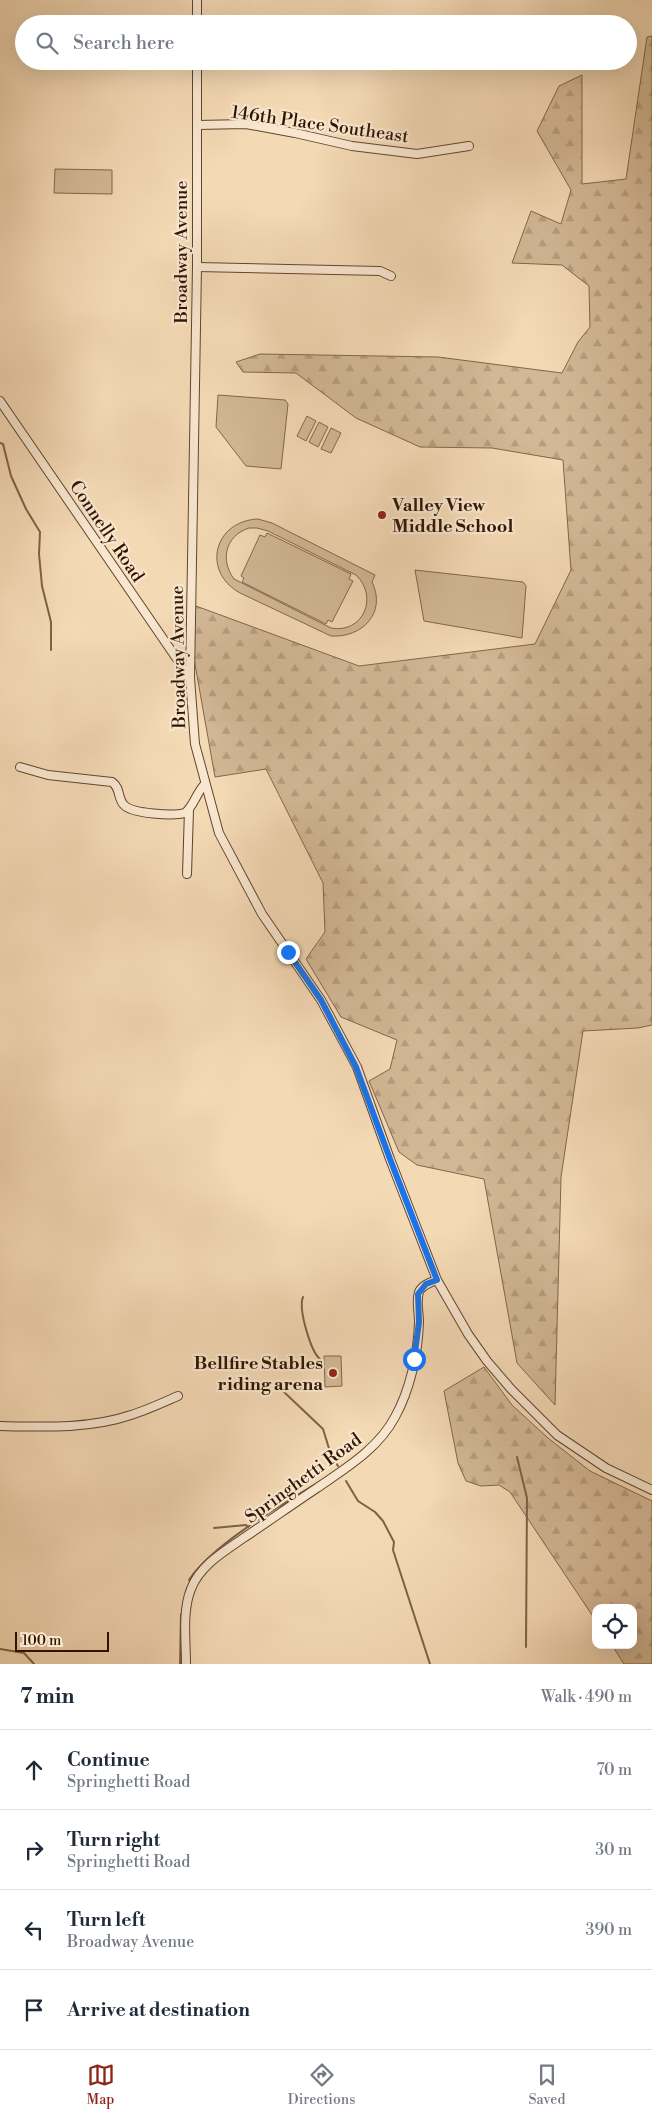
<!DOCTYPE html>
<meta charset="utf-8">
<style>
:root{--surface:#fff;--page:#f2f2f3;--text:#1f2937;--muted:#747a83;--line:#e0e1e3;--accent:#8f2418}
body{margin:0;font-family:"Libre Bodoni",serif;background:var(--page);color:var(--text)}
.controls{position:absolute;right:15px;bottom:15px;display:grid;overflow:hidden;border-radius:10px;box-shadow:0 5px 20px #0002}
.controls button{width:45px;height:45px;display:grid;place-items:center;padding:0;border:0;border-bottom:1px solid var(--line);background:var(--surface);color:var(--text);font:25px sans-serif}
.scale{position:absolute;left:15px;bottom:12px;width:94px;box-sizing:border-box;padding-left:5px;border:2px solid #311400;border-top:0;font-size:14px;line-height:18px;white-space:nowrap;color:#311400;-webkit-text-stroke:4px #f8e6cf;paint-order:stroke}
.stop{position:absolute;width:15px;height:15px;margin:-11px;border:4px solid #1a73e8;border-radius:50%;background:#fff}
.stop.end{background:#1a73e8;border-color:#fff;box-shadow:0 1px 5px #0008}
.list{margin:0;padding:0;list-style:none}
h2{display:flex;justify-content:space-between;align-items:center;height:65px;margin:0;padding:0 20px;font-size:21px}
h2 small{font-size:16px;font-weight:400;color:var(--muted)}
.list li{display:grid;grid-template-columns:32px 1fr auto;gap:15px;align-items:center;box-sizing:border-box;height:80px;padding:0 20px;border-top:1px solid var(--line)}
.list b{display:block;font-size:19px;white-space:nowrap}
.list p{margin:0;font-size:16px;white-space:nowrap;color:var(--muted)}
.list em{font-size:16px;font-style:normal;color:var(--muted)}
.icon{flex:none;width:28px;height:28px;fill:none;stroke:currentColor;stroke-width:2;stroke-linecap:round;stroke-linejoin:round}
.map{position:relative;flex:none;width:652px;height:1664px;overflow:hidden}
.search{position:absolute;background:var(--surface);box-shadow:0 5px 20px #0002;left:15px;right:15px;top:15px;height:55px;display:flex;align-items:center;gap:12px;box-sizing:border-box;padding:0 18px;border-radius:28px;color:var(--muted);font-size:19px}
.sheet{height:385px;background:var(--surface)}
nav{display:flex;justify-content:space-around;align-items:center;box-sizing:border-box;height:70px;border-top:1px solid var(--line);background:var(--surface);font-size:14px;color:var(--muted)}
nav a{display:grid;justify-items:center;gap:2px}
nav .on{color:var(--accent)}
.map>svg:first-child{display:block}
</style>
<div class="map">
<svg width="652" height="1664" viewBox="0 0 652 1664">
<defs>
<pattern id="forest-firs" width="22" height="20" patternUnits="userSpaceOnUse" patternTransform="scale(1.25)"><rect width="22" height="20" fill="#d3b896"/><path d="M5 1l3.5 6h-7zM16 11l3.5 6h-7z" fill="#b69d80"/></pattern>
</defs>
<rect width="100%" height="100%" fill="#f4d9b5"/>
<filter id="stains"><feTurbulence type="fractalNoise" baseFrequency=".004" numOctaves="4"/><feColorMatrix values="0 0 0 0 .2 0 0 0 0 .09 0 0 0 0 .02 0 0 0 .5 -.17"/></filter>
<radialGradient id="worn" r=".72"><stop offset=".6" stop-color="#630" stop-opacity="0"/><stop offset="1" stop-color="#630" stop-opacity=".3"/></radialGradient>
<g fill="url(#forest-firs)" stroke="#82664b">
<polygon points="652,36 652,1025 638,1028 583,1031 561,1177 555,1405 517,1363 484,1179 417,1165 399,1152 369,1081 390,1069 397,1040 341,1017 306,959 325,932 323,883 266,769 215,777 190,636 196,606 359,666 535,644 571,570 563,460 492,448 420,447 356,418 296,373 243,372 236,362 260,354 438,357 562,373 578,342 590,327 589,286 562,265 512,263 531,211 561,224 571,190 537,131 559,86 582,75 582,184 626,179 647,37"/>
<polygon points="484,1367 512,1405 548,1438 590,1471 652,1501 652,1664 624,1664 612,1645 633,1645 633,1608 596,1608 596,1621 510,1492 499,1485 481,1486 466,1481 458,1463 444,1391"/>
</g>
<g fill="#d3b896" stroke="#82664b" fill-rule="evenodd">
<polygon points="55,169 112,170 112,194 54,193"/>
<polygon points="218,395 285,400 288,404 281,469 246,466 216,427"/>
<polygon points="307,416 316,421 306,441 297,436"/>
<polygon points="319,422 328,427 318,447 309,442"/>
<polygon points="331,428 341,433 331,453 321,449"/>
<path d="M258 519 272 523 375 575 372 582C387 613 362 638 331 636L240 593C201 571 214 521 258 519ZM249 528H257L268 531 356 575C379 597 363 634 331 628L234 579C220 560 225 536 249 528Z"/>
<polygon points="267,533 351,574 349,579 353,581 332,622 328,620 326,624 242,582 244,578 241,576 260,535 265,537"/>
<polygon points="415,570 523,582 526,586 522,638 424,621"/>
<polygon points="324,1356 341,1356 342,1386 325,1387"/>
</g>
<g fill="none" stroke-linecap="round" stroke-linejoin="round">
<g stroke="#7e6247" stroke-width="2">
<polyline points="0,443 3,444 11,476 26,509 40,532 39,554 42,586 51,622 51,650"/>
<path d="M303 1297C298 1309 311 1352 320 1359"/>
<polyline points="284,1392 323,1429 331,1455 338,1466"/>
<polyline points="517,1457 527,1498 526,1647"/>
<polyline points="346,1481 358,1501 375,1512 383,1521 394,1542 393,1550 430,1664"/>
<polyline points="214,1528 246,1525 248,1527"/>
<path d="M189 1580C215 1542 285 1503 326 1478"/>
<polyline points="0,1649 24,1653 34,1664"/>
<polyline points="180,1664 181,1614"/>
</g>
<defs>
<g id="minor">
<polyline points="197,24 197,0"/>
<polyline points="197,61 197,267 190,678 195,744 219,833 262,914 321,1000 357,1067 390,1159 437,1280 468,1334 487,1361 511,1389 557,1435 606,1468 652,1490"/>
<polyline points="197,125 246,124 295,133 352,146 417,154 469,146"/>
<polyline points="197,267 380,271 391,276"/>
<polyline points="0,401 190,678"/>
<path d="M20 767 48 775 112 782C121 788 117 798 124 805 132 814 174 816 185 813 194 806 196 793 205 784"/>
<polyline points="187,874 189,810"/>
<path d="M0 1426C43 1427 90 1429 131 1415 147 1410 162 1403 178 1396"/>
<path d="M186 1664C186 1640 182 1611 191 1589 200 1565 225 1551 245 1537 269 1521 293 1504 317 1488 346 1468 378 1449 395 1417 410 1390 418 1354 419 1322 419 1313 416 1301 419 1292 422 1285 431 1282 437 1280"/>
</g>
</defs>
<use href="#minor" stroke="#62452d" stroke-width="10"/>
<use href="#minor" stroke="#f8e6cf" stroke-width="8"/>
</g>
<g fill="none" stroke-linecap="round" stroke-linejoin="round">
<polyline stroke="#1a73e8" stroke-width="6" points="288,952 321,1000 356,1067 390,1159 437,1280 426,1284 418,1294 419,1322 414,1359"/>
</g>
<g fill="#8f2418" stroke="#f8e6cf" stroke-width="2">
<circle cx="382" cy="515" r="5"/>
<circle cx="333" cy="1373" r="5"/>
</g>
<g text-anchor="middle" stroke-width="4.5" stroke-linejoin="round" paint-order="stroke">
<g font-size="18" fill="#311400" stroke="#f8e6cf">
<text transform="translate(320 124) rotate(8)" y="6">146th Place Southeast</text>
<text transform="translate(181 252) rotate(-90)" y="6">Broadway Avenue</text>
<text transform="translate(107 531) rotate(56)" y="6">Connelly Road</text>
<text transform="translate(178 657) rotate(-91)" y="6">Broadway Avenue</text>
<text transform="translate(303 1478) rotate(-36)" y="6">Springhetti Road</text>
</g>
<g font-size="18" font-weight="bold" fill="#311400" stroke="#f8e6cf" text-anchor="start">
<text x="392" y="511">Valley View<tspan x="392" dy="21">Middle School</tspan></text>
<text x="323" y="1369" text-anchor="end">Bellfire Stables<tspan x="323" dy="21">riding arena</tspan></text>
</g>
</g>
<rect width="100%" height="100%" filter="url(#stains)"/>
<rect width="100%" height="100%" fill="url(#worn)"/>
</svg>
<div class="controls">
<button><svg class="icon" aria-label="locate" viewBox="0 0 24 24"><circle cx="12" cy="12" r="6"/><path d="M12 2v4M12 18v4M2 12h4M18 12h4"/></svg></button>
</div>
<div class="scale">100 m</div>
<div class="stop" style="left:414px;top:1359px"></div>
<div class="stop end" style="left:288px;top:952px"></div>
<div class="search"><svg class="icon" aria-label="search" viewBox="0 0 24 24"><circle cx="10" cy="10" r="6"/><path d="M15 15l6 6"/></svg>Search here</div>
</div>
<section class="sheet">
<h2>7 min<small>Walk · 490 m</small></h2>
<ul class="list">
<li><svg class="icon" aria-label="ahead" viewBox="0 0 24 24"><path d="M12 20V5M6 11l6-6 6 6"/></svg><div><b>Continue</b><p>Springhetti Road</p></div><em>70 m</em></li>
<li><svg class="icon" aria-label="right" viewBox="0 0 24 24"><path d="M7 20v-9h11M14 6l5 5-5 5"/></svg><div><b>Turn right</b><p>Springhetti Road</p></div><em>30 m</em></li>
<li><svg class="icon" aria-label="left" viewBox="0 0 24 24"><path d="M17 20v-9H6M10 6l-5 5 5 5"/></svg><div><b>Turn left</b><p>Broadway Avenue</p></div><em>390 m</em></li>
<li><svg class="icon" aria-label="arrive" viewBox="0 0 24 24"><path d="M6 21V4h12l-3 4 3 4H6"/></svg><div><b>Arrive at destination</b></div></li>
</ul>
</section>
<nav>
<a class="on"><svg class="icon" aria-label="map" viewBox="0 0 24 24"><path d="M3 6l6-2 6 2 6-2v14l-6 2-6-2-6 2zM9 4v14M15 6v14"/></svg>Map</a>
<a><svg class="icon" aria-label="directions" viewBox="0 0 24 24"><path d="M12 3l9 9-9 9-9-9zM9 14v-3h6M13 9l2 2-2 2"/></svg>Directions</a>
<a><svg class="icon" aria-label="saved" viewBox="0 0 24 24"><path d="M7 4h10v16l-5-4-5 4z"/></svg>Saved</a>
</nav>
